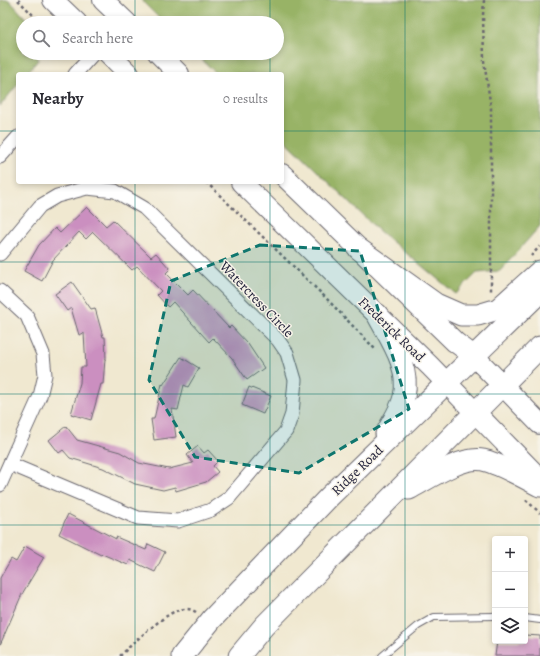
<!DOCTYPE html>
<meta charset="utf-8">
<style>
:root{--surface:#fff;--page:#f2f2f3;--text:#2b2b33;--muted:#7c7c81;--line:#e1e1e2}
body{margin:0;font-family:Alegreya,serif;background:var(--page);color:var(--text)}
.controls{position:absolute;right:12px;bottom:12px;display:grid;overflow:hidden;border-radius:4px;box-shadow:0 2px 6px #0003}
.controls button{width:36px;height:36px;display:grid;place-items:center;padding:0;border:0;border-bottom:1px solid var(--line);background:var(--surface);color:var(--text);font:20px sans-serif}
.list{margin:0;padding:0;list-style:none}
h2{display:flex;justify-content:space-between;align-items:center;height:52px;margin:0;padding:0 16px;font-size:17px}
h2 small{font-size:13px;font-weight:400;color:var(--muted)}
.icon{flex:none;width:22px;height:22px;fill:none;stroke:currentColor;stroke-width:2;stroke-linecap:round;stroke-linejoin:round}
.map{position:relative;flex:none;width:540px;height:656px;overflow:hidden}
.search{position:absolute;background:var(--surface);box-shadow:0 2px 6px #0003;left:16px;top:16px;width:268px;height:44px;display:flex;align-items:center;gap:10px;box-sizing:border-box;padding:0 14px;border-radius:22px;color:var(--muted);font-size:15px}
.panel{position:absolute;background:var(--surface);box-shadow:0 2px 6px #0003;left:16px;top:72px;width:268px;height:112px;border-radius:4px}
.map>svg:first-child{display:block}
</style>
<div class="map">
<svg width="540" height="656" viewBox="0 0 540 656">
<rect width="100%" height="100%" fill="#f7f3e8"/>
<filter id="ink" filterUnits="userSpaceOnUse"><feTurbulence type="fractalNoise" baseFrequency=".025" numOctaves="2"/><feDisplacementMap in="SourceGraphic" scale="8" xChannelSelector="R" yChannelSelector="G"/><feConvolveMatrix kernelMatrix="1 2 1 2 8 2 1 2 1" color-interpolation-filters="sRGB"/></filter>
<filter id="wash" filterUnits="userSpaceOnUse"><feTurbulence type="fractalNoise" baseFrequency=".012" numOctaves="4" result="noise"/><feDisplacementMap in="SourceGraphic" scale="16" xChannelSelector="R" yChannelSelector="G"/><feGaussianBlur stdDeviation="0.9" result="paint"/><feColorMatrix in="noise" values="0 0 0 0 0 0 0 0 0 0 0 0 0 0 0 0 0 1.4 0 .05"/><feComposite in="paint" operator="in"/></filter>
<g filter="url(#wash)">
<rect width="100%" height="100%" fill="#f0e8d0"/>
<g fill="#98b366" stroke="#5d6a50">
<polygon points="0,0 9,0 30,23 23,23 23,53 37,53 38,60 26,74 18,74 18,84 0,106"/>
<polygon points="141,0 540,0 540,226 500,271 477,273 456,294 378,230 282,137 282,74 217,74 195,53 277,53 277,23 164,23"/>
</g>
<g id="blocks">
<g fill="#cb8fc0">
<polygon points="87,207 106,226 113,220 151,257 156,253 170,269 166,273 188,295 193,290 229,328 231,326 248,344 264,368 247,380 232,358 213,338 209,342 173,302 168,307 157,295 161,291 137,266 132,270 93,232 86,239 79,232 53,260 42,281 24,271 39,245 55,228 60,233"/>
<polygon points="72,282 91,309 95,308 103,337 105,337 106,359 105,359 103,384 101,384 91,420 71,414 80,383 81,367 86,367 84,333 79,335 71,308 67,311 55,294"/>
<polygon points="181,357 199,368 188,387 184,385 178,410 172,409 176,437 154,440 151,419 154,419 162,384 163,385"/>
<polygon points="249,387 271,396 263,414 242,405"/>
<polygon points="66,426 77,440 120,452 139,463 169,469 193,463 187,455 198,446 204,453 208,450 218,461 213,466 218,472 206,482 176,491 175,487 163,490 135,484 103,468 70,458 63,450 59,453 49,440"/>
<polygon points="68,514 116,539 116,537 146,550 148,544 165,552 155,572 130,560 128,565 102,554 101,555 59,534"/>
<polygon points="25,546 44,557 22,594 0,645 0,578 11,559 16,562"/>
<polygon points="525,635 540,636 540,656 495,656 497,641 525,641"/>
</g>
</g>
</g>
<g filter="url(#ink)">
<use href="#blocks" fill-opacity="0" stroke="#6a676f" stroke-width="1"/>
<g fill="none" stroke-linecap="round" stroke-linejoin="round">
<defs>
<g id="service">
<polyline points="525,618 540,620"/>
<polyline points="382,656 418,626 434,617 495,616"/>
</g>
<g id="minor">
<polyline points="75,74 94,53"/>
<polyline points="0,157 18,137"/>
<polyline points="0,254 40,206 57,196 87,188 115,191 144,208 278,340 287,353 295,380 292,414 286,431 229,498 211,510 178,521 138,518 10,464"/>
<polyline points="0,291 27,316 43,354 45,375 40,396 0,485"/>
</g>
<g id="primary">
<polyline points="53,0 77,23"/>
<polyline points="103,0 127,23"/>
<polyline points="108,53 129,74"/>
<polyline points="158,53 179,74"/>
<polyline points="282,174 455,342 474,356 540,424"/>
<polyline points="241,182 430,366 540,479"/>
</g>
<g id="trunk">
<polyline points="359,249 436,304 461,315 478,315 498,309 540,271"/>
<path d="M377 314C390 339 411 367 404 397 401 410 392 422 386 434"/>
<path d="M409 489C428 479 461 456 483 460 501 464 524 478 540 486"/>
<polyline points="182,656 212,619 329,497 540,292"/>
<polyline points="239,656 264,626 540,347"/>
</g>
</defs>
<use href="#service" stroke="#6a676f" stroke-width="8"/>
<use href="#minor" stroke="#6a676f" stroke-width="15"/>
<use href="#primary" stroke="#6a676f" stroke-width="22"/>
<use href="#trunk" stroke="#6a676f" stroke-width="23"/>
<g stroke="#6a676f" stroke-width="2.5" stroke-dasharray="3 3" stroke-linecap="butt">
<polyline points="18,0 41,23"/>
<polyline points="484,0 483,15 484,61 491,108 491,293"/>
<polyline points="206,182 325,297 375,349"/>
<polyline points="531,256 540,246"/>
<polyline points="526,500 540,513"/>
<path d="M120 656C132 644 161 617 176 611 183 608 190 608 196 612"/>
</g>
<use href="#service" stroke="#fff" stroke-width="6"/>
<use href="#minor" stroke="#fff" stroke-width="13"/>
<use href="#primary" stroke="#fff" stroke-width="20"/>
<use href="#trunk" stroke="#fff" stroke-width="21"/>
</g>
</g>
<path fill="#0f766e" fill-opacity="0.2" stroke="#0f766e" stroke-width="3" stroke-dasharray="8 5" stroke-linejoin="round" d="M260 245 360 251 409 409 299 473 195 457 149 380 171 281Z"/>
<path fill="none" stroke="#0f766e" stroke-width="1" stroke-opacity="0.55" d="M135 0V23M270 0V23M405 0V656M135 53V74M270 53V74M0 131H18M282 131H540M135 182V656M270 182V656M0 262H540M0 394H540M0 525H540"/>
<g text-anchor="middle" stroke-width="3" stroke-linejoin="round" paint-order="stroke">
<g font-size="14" fill="#22223b" stroke="#f7f3e8">
<text transform="translate(257 299) rotate(46)" y="5">Watercress Circle</text>
<text transform="translate(392 329) rotate(44)" y="5">Frederick Road</text>
<text transform="translate(357 470) rotate(-44)" y="5">Ridge Road</text>
</g>
</g>
</svg>
<div class="controls">
<button>+</button>
<button>−</button>
<button><svg class="icon" aria-label="layers" viewBox="0 0 24 24"><path d="M12 4l9 5-9 5-9-5zM3 14l9 5 9-5"/></svg></button>
</div>
<div class="search"><svg class="icon" aria-label="search" viewBox="0 0 24 24"><circle cx="10" cy="10" r="6"/><path d="M15 15l6 6"/></svg>Search here</div>
<section class="panel">
<h2>Nearby<small>0 results</small></h2>
<ul class="list">
</ul>
</section>
</div>
